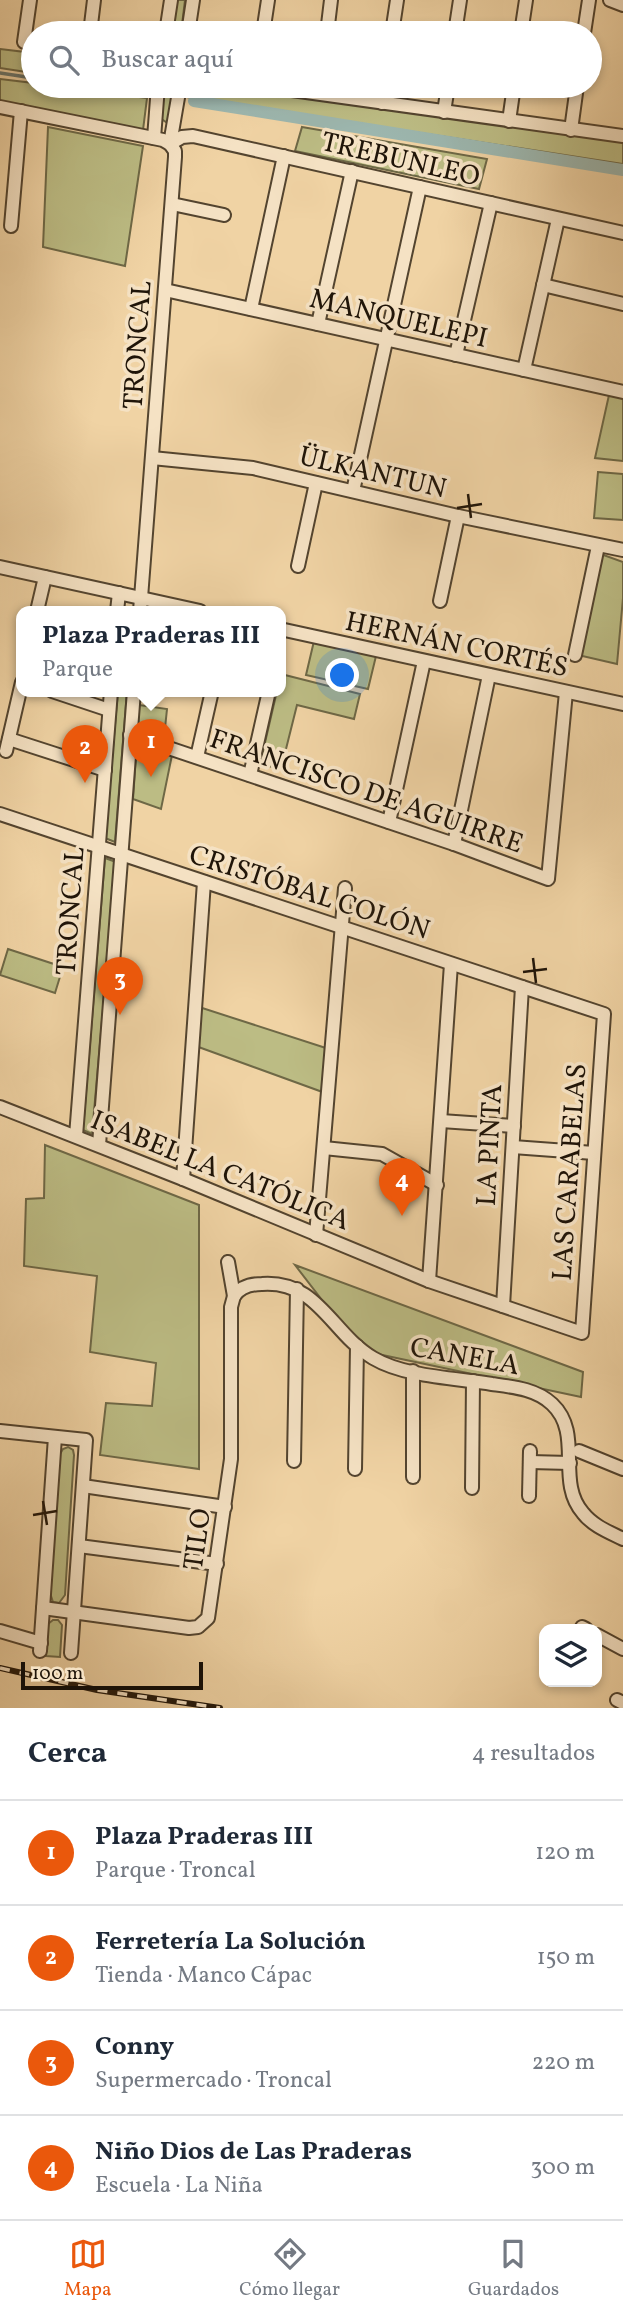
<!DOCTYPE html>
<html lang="es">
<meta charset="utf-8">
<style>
:root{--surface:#fff;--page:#f6f6f7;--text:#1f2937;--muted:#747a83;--line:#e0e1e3;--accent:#ea580c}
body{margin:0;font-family:Vollkorn,serif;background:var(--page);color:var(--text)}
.controls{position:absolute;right:21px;bottom:21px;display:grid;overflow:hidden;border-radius:14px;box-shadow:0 4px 10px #0003}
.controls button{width:63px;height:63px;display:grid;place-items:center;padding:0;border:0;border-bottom:2px solid var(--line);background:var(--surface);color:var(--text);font:35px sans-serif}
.scale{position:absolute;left:21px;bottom:18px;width:182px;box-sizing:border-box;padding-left:7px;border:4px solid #1f1408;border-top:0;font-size:19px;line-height:24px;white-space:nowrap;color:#1f1408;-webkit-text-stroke:5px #f5e2c4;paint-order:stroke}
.you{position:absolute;left:343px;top:676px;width:24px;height:24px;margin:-18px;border:5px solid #fff;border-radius:50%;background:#1a73e8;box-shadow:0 0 0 10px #1a73e833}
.badge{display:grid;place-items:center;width:46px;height:46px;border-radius:50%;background:var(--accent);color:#fff;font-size:23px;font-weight:700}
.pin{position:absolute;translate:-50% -58px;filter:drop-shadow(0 2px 4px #0008)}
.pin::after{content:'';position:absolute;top:37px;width:24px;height:21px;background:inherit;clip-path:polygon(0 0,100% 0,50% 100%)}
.popup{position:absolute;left:16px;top:606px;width:270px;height:91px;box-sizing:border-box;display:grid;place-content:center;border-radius:14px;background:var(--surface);filter:drop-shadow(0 2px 5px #0005);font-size:23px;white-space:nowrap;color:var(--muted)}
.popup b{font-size:26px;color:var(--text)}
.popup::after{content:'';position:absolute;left:50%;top:100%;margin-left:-14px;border:14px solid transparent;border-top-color:var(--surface)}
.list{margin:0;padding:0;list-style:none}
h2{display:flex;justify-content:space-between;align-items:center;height:91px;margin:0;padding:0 28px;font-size:30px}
h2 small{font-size:23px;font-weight:400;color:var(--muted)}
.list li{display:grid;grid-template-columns:46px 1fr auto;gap:21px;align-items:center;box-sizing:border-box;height:105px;padding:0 28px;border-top:2px solid var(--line)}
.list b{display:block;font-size:26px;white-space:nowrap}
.list p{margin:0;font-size:23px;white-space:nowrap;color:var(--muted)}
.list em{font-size:23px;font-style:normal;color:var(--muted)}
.icon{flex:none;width:38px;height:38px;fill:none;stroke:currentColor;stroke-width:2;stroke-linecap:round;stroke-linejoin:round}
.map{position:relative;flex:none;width:623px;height:1708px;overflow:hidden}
.search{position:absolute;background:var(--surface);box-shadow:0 4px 10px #0003;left:21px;right:21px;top:21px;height:77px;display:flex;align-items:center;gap:18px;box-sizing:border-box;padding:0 24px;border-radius:38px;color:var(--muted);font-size:26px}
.sheet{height:511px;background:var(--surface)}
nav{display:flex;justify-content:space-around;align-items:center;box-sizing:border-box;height:98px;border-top:2px solid var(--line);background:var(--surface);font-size:19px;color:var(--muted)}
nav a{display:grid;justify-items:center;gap:4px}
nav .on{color:var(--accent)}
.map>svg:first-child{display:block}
</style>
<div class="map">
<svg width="623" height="1708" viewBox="0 0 623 1708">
<rect width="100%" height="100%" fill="#f0d3a4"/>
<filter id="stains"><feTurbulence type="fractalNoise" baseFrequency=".00286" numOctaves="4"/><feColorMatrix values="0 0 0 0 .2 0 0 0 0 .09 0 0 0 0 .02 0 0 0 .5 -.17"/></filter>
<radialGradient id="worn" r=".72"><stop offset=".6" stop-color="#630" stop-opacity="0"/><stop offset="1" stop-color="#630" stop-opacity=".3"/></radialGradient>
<g fill="#bcbc84" stroke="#6e6846" stroke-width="2">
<polygon points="174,0 185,0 181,33 170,33"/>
<polygon points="0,49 33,53 33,73 0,68"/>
<polygon points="0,79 33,83 33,86 52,86 147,98 143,130 0,101"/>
<polygon points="163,86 175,86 168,121 166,122 160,118"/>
<polygon points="188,86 235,86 623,141 623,164 186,97"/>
<polygon points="48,127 143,146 125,266 43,247"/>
<polygon points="302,127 487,159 479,189 295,151"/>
<polygon points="609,395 623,398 623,461 595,458"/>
<polygon points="598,472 623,474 623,520 594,518"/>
<polygon points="598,553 623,562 623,598 617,664 578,655"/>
<polygon points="314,641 376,656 368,689 306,675"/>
<polygon points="281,674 360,694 354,719 297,705 281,769 260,764 277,691 280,691"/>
<polygon points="118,691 127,691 115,842 105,838"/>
<polygon points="139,705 167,709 165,728 137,724"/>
<polygon points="137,741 172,755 161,809 133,799"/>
<polygon points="105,858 116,862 92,1134 83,1130"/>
<polygon points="8,949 63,967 55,993 0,975"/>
<polygon points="196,1006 332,1050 328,1094 193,1045"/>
<polygon points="45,1145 199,1205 199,1469 100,1455 106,1403 152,1406 156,1363 90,1352 97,1276 24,1266 26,1199 44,1198"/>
<polygon points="295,1265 583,1372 581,1397 373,1353 342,1326"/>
<polygon points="68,1447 73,1450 74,1455 65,1595 59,1603 53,1602 50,1593 60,1454 63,1449"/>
<polygon points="53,1620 58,1620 62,1625 60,1657 46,1656 48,1624"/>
</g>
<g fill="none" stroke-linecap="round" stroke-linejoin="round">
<g stroke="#6a756c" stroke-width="3.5">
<polyline points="0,73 33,78"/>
<polyline points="86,86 133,93"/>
</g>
<polyline stroke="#9cb6ae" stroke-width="12" points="194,101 623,170"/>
<defs>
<g id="minor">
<polyline points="610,0 623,5"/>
<polyline points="90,33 94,0"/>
<polyline points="166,33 171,0"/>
<polyline points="188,33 193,0"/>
<polyline points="263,33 268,0"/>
<polyline points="327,33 331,0"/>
<polyline points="392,33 397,0"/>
<polyline points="455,33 460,0"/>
<polyline points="521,33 526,0"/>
<polyline points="584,33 589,0"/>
<polyline points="24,42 30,0"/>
<polyline points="263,86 623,136"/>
<polyline points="382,103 384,86"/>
<polyline points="0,107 163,140 170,144"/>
<polyline points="444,112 448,86"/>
<polyline points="509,121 514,86"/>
<polyline points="571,130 577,86"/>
<polyline points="154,138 158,86"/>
<polyline points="170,144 182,137 193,136 623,233"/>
<polyline points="172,204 224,215"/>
<polyline points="11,226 21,111"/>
<polyline points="543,285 623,304"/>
<polyline points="165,290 623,392"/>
<polyline points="251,309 284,156"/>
<polyline points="318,324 352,171"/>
<polyline points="456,355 491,203"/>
<polyline points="524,370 558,219"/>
<polyline points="152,458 253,468 458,516 623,550"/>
<polyline points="353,491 420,187"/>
<polyline points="298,566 316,483"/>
<polyline points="0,567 200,611"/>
<polyline points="440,601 458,516"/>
<polyline points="37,611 45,577"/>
<polyline points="117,611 119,593"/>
<polyline points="140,611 175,157 175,151 170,144 180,86"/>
<polyline points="280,629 623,704"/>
<polyline points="575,655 598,546"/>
<polyline points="52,691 109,710"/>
<polyline points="130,735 454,844 548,879 566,692"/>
<polyline points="9,739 105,770"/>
<polyline points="6,751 22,682"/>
<polyline points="197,757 212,691"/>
<polyline points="250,775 269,691"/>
<polyline points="0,814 604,1014 582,1333 429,1281 183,1179 0,1107"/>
<polyline points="389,822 424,661"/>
<polyline points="454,844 489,675"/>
<polyline points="441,1121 514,1126"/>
<polyline points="76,1136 111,691"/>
<polyline points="99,1145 134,691"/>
<polyline points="513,1147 594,1153"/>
<polyline points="324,1148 382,1154 437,1185"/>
<polyline points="183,1179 204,882"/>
<polyline points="316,1235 345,888"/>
<polyline points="228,1262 234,1296"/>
<polyline points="429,1281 451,964"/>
<path d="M234 1296C241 1286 251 1284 262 1284 318 1280 331 1333 373 1358 405 1377 456 1378 492 1384 514 1387 536 1389 552 1404 584 1434 555 1481 583 1513 593 1526 609 1532 623 1539"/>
<polyline points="503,1306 522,987"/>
<polyline points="413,1371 413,1477"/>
<polyline points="0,1431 86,1440 71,1653"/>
<polyline points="579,1451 623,1469"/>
<polyline points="294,1461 297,1289"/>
<polyline points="530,1462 570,1463"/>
<polyline points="355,1469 357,1346"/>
<polyline points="83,1486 225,1507"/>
<polyline points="472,1488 473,1381"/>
<polyline points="529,1496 530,1451"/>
<polyline points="79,1546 217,1564"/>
<polyline points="43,1608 189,1628 198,1627 208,1618 231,1459 231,1307 234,1296"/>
<polyline points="582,1627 586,1629"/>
<polyline points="0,1631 41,1643"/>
<polyline points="597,1635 623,1649"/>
<polyline points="40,1651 55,1437"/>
<polyline points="617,1700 623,1703"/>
</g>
</defs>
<use href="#minor" stroke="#53442f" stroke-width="16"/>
<use href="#minor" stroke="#f5e2c4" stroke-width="12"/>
<defs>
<polyline id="rail" points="0,1668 97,1690 220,1708"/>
</defs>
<use href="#rail" stroke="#1f1408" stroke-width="6"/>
<use href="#rail" stroke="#f5e2c4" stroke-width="3.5" stroke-dasharray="10" stroke-linecap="butt"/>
</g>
<path fill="none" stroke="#1f1408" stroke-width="2.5" d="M468 494 471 518M457 508 482 504M533 958 536 983M523 972 547 969M43 1501 47 1525M33 1515 57 1511"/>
<g text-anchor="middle" stroke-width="7" stroke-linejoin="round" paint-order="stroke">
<g font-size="28" fill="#1f1408" stroke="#f5e2c4">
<text transform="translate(401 158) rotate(13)" y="10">TREBUNLEO</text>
<text transform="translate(399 317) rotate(13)" y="10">MANQUELEPI</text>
<text transform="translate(136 345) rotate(-86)" y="10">TRONCAL</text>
<text transform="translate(373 471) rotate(13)" y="10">ÜLKANTUN</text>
<text transform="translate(457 643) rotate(12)" y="10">HERNÁN CORTÉS</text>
<text transform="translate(367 790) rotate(19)" y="10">FRANCISCO DE AGUIRRE</text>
<text transform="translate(310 891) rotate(18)" y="10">CRISTÓBAL COLÓN</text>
<text transform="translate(69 911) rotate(-86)" y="10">TRONCAL</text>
<text transform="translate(488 1145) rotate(-87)" y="10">LA PINTA</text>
<text transform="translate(221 1169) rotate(22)" y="10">ISABEL LA CATÓLICA</text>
<text transform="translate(568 1172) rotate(-86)" y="10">LAS CARABELAS</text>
<text transform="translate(465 1355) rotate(10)" y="10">CANELA</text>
<text transform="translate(196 1539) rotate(-82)" y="10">TILO</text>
</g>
</g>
<rect width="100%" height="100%" filter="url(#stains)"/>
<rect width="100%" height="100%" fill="url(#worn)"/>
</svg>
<div class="controls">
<button><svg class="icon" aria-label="layers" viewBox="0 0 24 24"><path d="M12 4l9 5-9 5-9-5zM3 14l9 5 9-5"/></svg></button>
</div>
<div class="scale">100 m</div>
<div class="you"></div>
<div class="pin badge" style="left:151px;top:777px">1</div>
<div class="popup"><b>Plaza Praderas III</b>Parque</div>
<div class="pin badge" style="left:85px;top:783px">2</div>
<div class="pin badge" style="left:120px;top:1015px">3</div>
<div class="pin badge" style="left:402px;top:1216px">4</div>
<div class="search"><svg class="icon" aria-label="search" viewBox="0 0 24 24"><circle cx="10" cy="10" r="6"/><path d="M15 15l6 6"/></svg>Buscar aquí</div>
</div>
<section class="sheet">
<h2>Cerca<small>4 resultados</small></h2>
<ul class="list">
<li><span class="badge">1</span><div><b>Plaza Praderas III</b><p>Parque · Troncal</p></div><em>120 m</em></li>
<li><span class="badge">2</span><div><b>Ferretería La Solución</b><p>Tienda · Manco Cápac</p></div><em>150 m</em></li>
<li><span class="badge">3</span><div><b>Conny</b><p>Supermercado · Troncal</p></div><em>220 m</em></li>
<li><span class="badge">4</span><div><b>Niño Dios de Las Praderas</b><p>Escuela · La Niña</p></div><em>300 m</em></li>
</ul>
</section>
<nav>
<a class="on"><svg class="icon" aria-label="map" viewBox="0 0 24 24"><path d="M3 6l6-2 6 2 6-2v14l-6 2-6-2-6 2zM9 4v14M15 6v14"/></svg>Mapa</a>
<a><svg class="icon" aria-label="directions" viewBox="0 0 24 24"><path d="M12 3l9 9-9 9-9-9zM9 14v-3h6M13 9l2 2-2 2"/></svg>Cómo llegar</a>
<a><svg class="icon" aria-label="saved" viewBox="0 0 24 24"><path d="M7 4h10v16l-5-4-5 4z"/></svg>Guardados</a>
</nav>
